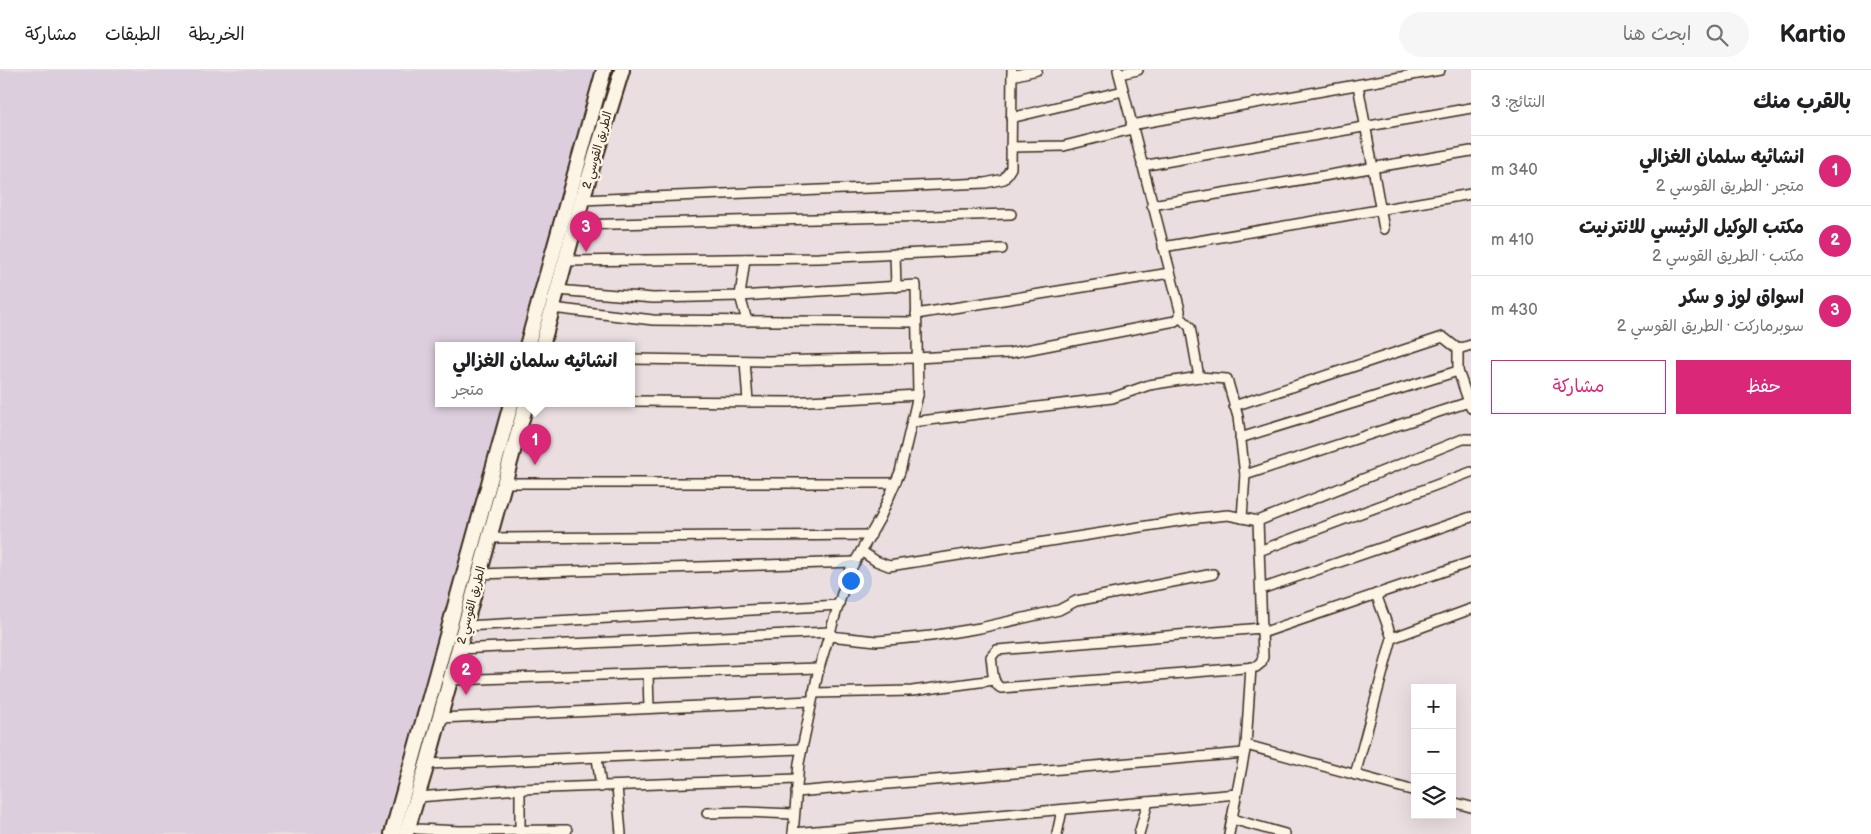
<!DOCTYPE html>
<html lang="ar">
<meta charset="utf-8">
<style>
:root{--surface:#fff;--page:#f6f6f6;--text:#202124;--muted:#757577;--line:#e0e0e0;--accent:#db2777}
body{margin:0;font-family:"Balsamiq Sans","Playpen Sans Arabic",sans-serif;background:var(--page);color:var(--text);direction:rtl}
.controls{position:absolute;right:15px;bottom:15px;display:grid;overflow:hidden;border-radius:0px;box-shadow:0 5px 20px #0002}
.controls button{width:45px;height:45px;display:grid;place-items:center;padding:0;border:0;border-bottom:1px solid var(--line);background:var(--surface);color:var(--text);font:25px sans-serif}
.you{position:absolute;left:850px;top:510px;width:18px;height:18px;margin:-12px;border:4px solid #fff;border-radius:50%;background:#1a73e8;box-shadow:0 0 0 8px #1a73e833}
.badge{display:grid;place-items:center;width:32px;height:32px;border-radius:50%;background:var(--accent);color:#fff;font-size:16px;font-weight:700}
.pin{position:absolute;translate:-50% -41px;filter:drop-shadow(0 1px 2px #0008)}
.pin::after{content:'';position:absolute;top:26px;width:18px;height:15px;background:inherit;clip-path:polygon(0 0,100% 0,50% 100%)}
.popup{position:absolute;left:435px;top:272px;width:200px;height:65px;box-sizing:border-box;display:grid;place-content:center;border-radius:0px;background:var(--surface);filter:drop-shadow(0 1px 4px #0005);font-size:16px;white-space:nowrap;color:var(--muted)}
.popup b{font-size:19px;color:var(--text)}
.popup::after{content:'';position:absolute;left:50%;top:100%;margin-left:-10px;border:10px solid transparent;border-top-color:var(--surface)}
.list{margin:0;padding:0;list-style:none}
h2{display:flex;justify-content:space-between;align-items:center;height:65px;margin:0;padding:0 20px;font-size:21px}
h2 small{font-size:16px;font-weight:400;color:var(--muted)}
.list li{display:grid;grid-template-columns:32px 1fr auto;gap:15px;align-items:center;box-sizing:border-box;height:70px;padding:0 20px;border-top:1px solid var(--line)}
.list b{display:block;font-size:19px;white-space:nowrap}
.list p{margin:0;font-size:16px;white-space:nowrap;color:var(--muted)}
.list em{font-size:16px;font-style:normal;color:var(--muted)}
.actions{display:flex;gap:10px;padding:15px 20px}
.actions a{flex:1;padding:11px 0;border:1px solid var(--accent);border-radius:0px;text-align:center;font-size:18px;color:var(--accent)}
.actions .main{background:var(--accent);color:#fff}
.icon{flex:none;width:28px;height:28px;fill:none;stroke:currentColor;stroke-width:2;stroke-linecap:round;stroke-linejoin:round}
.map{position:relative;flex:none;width:1471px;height:764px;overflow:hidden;direction:ltr}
header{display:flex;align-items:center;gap:30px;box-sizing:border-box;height:70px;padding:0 25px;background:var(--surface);border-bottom:1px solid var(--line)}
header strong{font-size:24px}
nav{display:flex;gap:28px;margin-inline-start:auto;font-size:18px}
.search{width:350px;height:45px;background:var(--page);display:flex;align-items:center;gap:12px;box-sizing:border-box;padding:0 18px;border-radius:28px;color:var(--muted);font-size:19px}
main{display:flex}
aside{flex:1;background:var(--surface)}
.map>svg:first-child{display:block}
</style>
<header>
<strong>Kartio</strong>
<div class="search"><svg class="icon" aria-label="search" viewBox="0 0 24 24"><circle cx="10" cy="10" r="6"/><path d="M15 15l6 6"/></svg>ابحث هنا</div>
<nav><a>الخريطة</a><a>الطبقات</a><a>مشاركة</a></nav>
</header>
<main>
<aside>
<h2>بالقرب منك<small>النتائج: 3</small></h2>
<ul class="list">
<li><span class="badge">1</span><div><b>انشائيه سلمان الغزالي</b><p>متجر · الطريق القوسي 2</p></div><em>340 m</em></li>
<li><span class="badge">2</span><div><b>مكتب الوكيل الرئيسي للانترنيت</b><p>مكتب · الطريق القوسي 2</p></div><em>410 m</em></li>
<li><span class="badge">3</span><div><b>اسواق لوز و سكر</b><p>سوبرماركت · الطريق القوسي 2</p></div><em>430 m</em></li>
</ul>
<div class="actions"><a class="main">حفظ</a><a>مشاركة</a></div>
</aside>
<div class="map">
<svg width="1471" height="764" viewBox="0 0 1471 764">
<rect width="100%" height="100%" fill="#eadee0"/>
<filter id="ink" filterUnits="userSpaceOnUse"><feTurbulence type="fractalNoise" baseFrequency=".02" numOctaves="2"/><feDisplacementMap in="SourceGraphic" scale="10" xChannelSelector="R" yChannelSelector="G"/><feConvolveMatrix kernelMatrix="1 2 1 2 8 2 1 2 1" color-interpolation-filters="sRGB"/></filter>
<g filter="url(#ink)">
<polygon fill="#ddcedd" points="0,0 596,0 518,276 439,276 439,334 502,334 382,764 0,764"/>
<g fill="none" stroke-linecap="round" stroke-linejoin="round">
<defs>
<g id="minor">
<polyline points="1119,4 1138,0"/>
<polyline points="1012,6 1037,0"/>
<polyline points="1358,15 1384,159"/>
<polyline points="1011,48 1123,21"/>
<polyline points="1131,55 1440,0"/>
<polyline points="1011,77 1064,76 1132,59"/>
<polyline points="1142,96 1471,38"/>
<polyline points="582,130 985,113 1004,109 1011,98 1012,0"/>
<polyline points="1152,135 1471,81"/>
<polyline points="575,155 1011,144"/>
<polyline points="1163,177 1471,124"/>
<polyline points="895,184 896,217"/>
<polyline points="745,189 740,226 747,251"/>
<polyline points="565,191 819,188 1002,179"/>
<polyline points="557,220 653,228 740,226 916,215 918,325 900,402 880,448 848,504 819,598 799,693 793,764"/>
<polyline points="552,238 653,250 915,252"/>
<polyline points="916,244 1170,203"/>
<polyline points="1180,247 1190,257 1199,307"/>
<polyline points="1458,279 1471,275"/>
<polyline points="631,289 768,291 916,288 1010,283 1175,251 1180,247 1180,240 1118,0"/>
<polyline points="745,291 748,332"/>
<polyline points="631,331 789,332 918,325"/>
<polyline points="1234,336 1443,267 1458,279 1458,301 1471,338"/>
<polyline points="912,352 1112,328 1149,315 1199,307 1227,309 1238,347 1245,405 1242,448"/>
<polyline points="1240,368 1458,301"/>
<polyline points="1245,405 1469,332"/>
<polyline points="504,413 895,413"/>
<path d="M1258 451 1263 587 1261 593 1256 597 1001 618C991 613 993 597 991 587L997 580 1262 558"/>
<polyline points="489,468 871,465"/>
<polyline points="861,481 876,491 889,496 1198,448 1228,445 1258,451 1463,369 1471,369"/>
<polyline points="1259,481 1471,402"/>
<polyline points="479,504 855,492"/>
<polyline points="1261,519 1471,447"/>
<polyline points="465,556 839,535"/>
<polyline points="1262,563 1471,492"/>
<polyline points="829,566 877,571 931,566 980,558 1059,540 1076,531 1213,504"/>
<polyline points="1392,568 1471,539"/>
<polyline points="458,579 830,562"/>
<polyline points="648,604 649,638"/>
<polyline points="450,610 819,598"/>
<polyline points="813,623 912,621 994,610"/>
<polyline points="440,648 811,631"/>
<polyline points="1246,675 1415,721"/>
<polyline points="597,688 601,717"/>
<polyline points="427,694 801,679"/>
<polyline points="1355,705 1392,568 1376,524"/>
<polyline points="617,716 621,764"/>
<polyline points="520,719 520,764"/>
<polyline points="796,722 1244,683"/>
<polyline points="418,727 520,719 797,709"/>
<polyline points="1452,732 1471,737"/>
<polyline points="707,743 745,742 794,744"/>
<polyline points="1232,749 1285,764"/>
<polyline points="408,756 417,759 460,761 567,760"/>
<polyline points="793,763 1237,724"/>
<polyline points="1057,764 1062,740"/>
<polyline points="1139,764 1148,732"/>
<polyline points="1229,764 1246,675 1251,597"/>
</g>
<g id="highway">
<polyline points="527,276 604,0"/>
<polyline points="542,276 582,130 622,0"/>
<polyline points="392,764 511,334"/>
<polyline points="406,764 427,694 526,334"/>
</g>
</defs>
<use href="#minor" stroke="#3b2a1e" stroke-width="12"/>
<use href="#highway" stroke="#3b2a1e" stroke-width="18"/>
<use href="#minor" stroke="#fcf5e5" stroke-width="9"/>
<use href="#highway" stroke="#fcf5e5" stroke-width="14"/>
</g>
</g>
<g text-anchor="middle" stroke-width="5" stroke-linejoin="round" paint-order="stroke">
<g font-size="12" fill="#3b2a1e" stroke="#fcf5e5">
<text transform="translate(597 80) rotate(-74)" y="4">الطريق القوسي 2</text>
<text transform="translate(471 535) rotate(-75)" y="4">الطريق القوسي 2</text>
</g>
</g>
</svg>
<div class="controls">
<button>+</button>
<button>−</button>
<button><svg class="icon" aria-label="layers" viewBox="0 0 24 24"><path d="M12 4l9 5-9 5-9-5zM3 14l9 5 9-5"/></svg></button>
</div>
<div class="you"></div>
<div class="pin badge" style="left:535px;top:395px">1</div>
<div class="popup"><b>انشائيه سلمان الغزالي</b>متجر</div>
<div class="pin badge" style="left:466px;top:625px">2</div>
<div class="pin badge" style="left:586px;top:182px">3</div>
</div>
</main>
